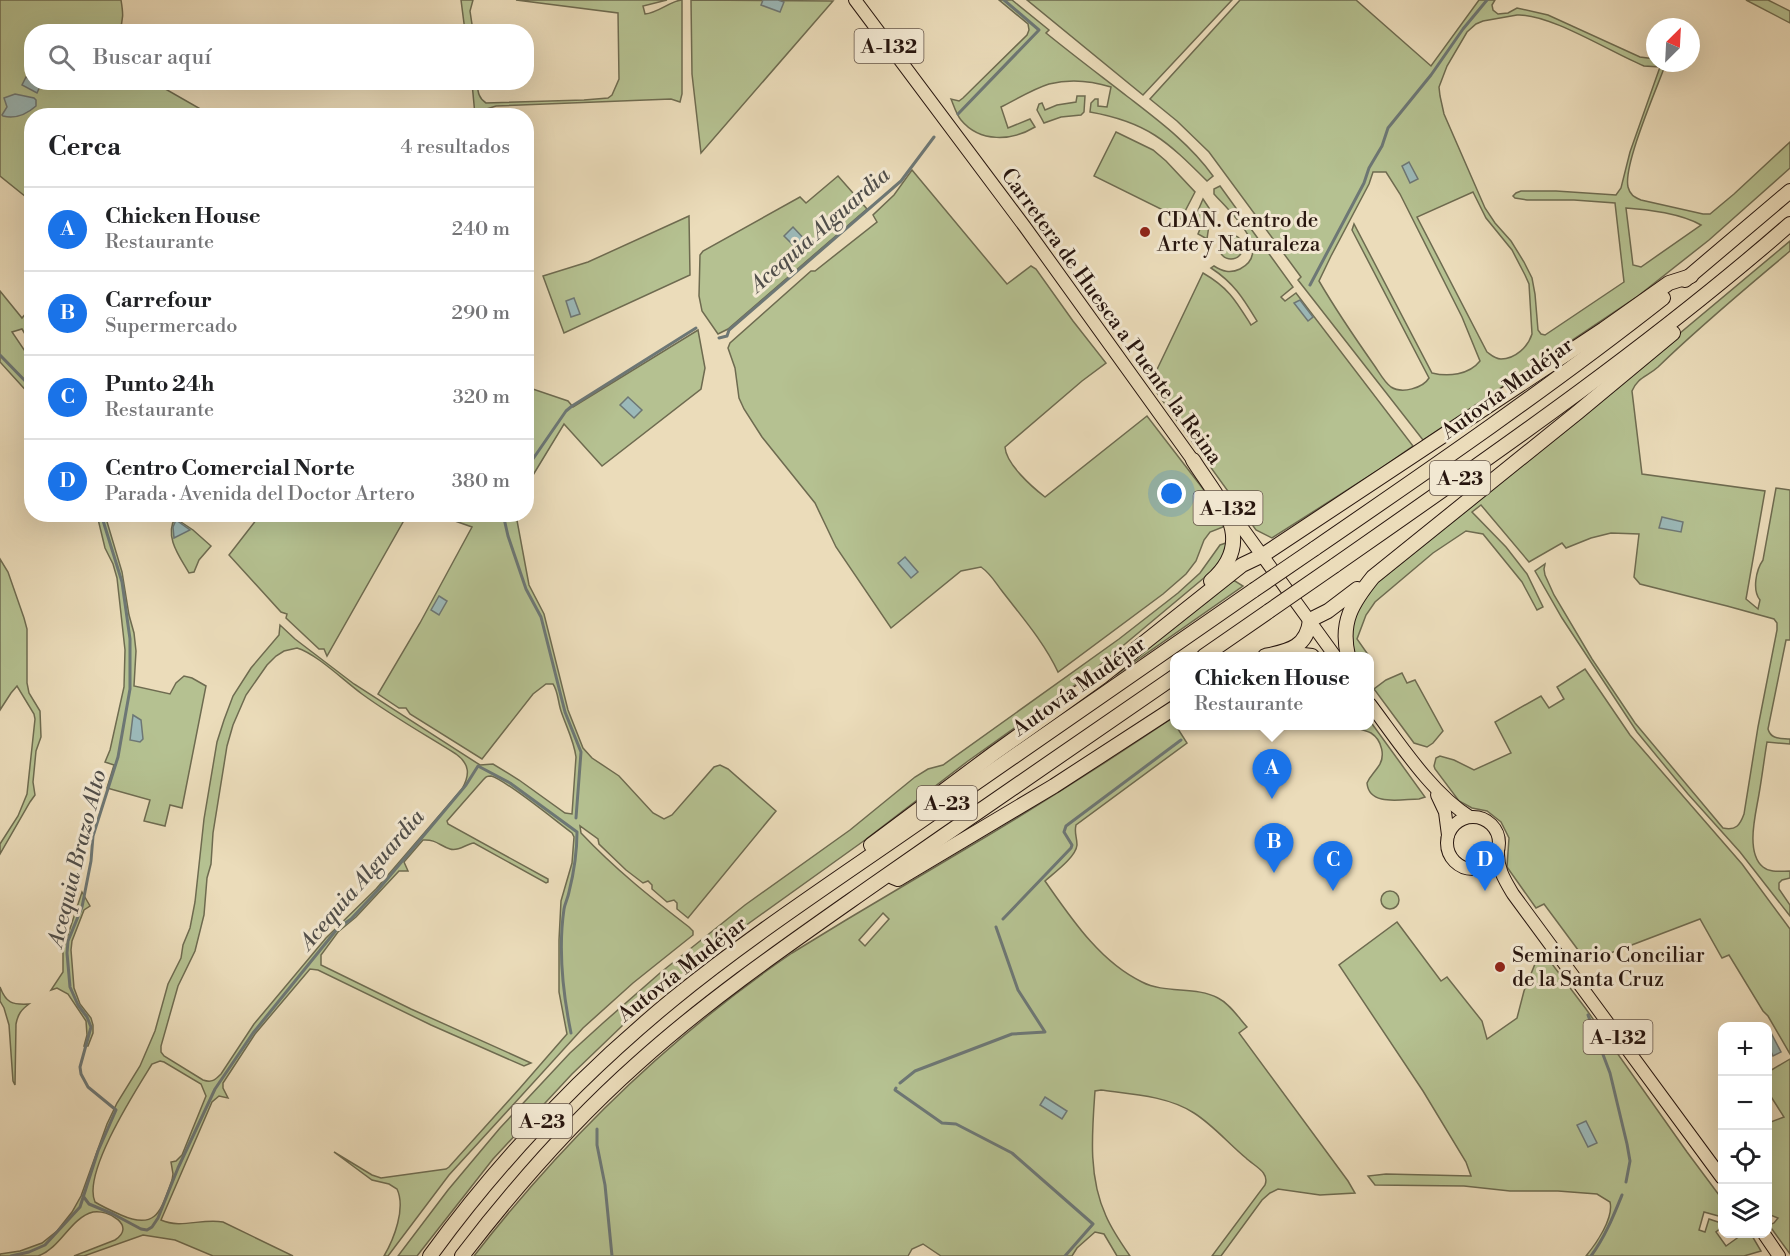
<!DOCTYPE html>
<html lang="es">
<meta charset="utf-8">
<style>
:root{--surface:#fff;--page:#f2f2f2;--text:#202124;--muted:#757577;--line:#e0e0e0;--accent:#1a73e8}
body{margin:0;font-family:"Libre Bodoni",serif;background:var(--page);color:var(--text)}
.controls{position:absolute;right:18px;bottom:18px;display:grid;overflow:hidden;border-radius:12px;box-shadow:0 6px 24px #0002}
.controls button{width:54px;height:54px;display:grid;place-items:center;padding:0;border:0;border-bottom:2px solid var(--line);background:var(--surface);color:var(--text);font:30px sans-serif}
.compass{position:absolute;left:1646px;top:18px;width:54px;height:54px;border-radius:50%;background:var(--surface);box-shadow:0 6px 24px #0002;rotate:24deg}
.you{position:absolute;left:1172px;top:494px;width:21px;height:21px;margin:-15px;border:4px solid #fff;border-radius:50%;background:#1a73e8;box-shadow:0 0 0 9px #1a73e833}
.badge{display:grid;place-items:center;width:39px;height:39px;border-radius:50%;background:var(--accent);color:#fff;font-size:20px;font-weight:700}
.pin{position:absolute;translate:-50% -50px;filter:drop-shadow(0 2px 3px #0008)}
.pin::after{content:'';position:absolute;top:32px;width:21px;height:18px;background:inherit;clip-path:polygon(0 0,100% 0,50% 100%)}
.popup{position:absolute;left:1170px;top:652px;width:204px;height:78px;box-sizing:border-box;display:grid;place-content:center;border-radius:12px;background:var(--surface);filter:drop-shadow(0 2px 4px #0005);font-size:20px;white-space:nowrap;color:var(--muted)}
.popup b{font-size:22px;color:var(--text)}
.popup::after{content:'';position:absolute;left:50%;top:100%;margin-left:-12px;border:12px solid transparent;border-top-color:var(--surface)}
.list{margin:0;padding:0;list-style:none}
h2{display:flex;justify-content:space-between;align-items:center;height:78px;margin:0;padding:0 24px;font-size:26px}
h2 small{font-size:20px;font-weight:400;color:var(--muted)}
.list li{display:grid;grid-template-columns:39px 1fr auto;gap:18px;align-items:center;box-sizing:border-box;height:84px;padding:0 24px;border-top:2px solid var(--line)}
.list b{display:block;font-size:22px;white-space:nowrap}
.list p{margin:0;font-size:20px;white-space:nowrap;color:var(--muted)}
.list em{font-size:20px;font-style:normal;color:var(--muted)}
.icon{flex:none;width:33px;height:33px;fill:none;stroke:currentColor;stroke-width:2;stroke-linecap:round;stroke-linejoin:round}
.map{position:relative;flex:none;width:1790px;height:1256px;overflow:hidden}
.search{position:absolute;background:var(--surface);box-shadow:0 6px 24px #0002;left:24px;top:24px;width:510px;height:66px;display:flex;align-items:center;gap:15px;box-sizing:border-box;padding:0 21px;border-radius:24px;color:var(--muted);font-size:22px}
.panel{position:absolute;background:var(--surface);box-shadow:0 6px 24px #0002;left:24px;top:108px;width:510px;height:414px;border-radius:24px}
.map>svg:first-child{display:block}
</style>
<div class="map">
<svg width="1790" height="1256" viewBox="0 0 1790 1256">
<rect width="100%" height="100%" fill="#ebdcba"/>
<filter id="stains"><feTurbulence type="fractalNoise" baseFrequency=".00333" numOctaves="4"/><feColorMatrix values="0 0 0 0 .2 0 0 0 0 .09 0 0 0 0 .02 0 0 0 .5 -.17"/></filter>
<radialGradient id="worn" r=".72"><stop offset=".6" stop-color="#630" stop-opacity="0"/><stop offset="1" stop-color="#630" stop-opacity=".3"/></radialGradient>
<g fill="#b5c191" stroke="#6e6b50" stroke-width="1.5" fill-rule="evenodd">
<path d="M0 0H121C123 12 124 20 119 31L32 32V82L155 83 211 115 32 116 31 201 0 176Z"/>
<polygon points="461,0 473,0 470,11 473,31 465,31"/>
<path d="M516 0H667L643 6 645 14C658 13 672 0 682 0V94L680 102 671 99 496 106 483 110 482 115H475L472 83H477C478 91 478 98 486 103L584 100 608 98 612 95 619 79 618 13Z"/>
<polygon points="691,0 833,1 701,153 692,74"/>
<path d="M999 0H1012L1049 30 1046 33C1073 55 1101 76 1128 97 1159 121 1190 144 1213 176L1207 181C1167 141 1147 122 1090 112L1091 103 1095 99H1098V106L1107 107 1111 87C1092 81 1069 79 1049 84 1033 89 1017 99 1001 107L1008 128 1030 119 1035 127C1012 141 980 143 961 120 956 114 954 106 951 99L959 101 963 98 1027 35 1029 30 1028 24Z"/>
<polygon points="1027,0 1232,0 1143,95"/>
<path d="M1240 0H1356L1431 66 1479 0H1495L1492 5 1493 10 1498 14 1508 13 1517 8 1548 15 1640 57 1655 59V63H1666C1657 88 1623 165 1628 187 1630 195 1634 197 1641 200L1703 214H1710L1734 194 1790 142V168L1709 240 1638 296 1423 440 1298 280 1301 277 1209 152 1177 121 1150 99ZM1517 15C1549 13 1612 53 1644 66L1660 67 1630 152 1621 188 1616 195 1556 191H1521L1516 193 1513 196 1515 198 1527 200H1574L1615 203 1624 282 1545 335 1541 334 1538 330 1535 294 1532 278 1524 262 1511 241 1495 223 1485 208 1444 114 1440 96 1439 87 1447 66 1467 32 1476 24 1483 21ZM1373 172H1386L1400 194 1462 317 1480 361C1469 375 1448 377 1432 373L1354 224 1352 230 1429 378C1423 388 1402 394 1391 387 1384 382 1379 372 1374 365 1355 338 1336 310 1319 281L1331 256 1369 184ZM1473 192 1486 218 1512 250 1525 275 1529 284 1532 334C1528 347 1515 359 1501 359 1495 359 1491 355 1487 352L1417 217ZM1626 208C1648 209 1682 214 1701 225L1641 267 1633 265Z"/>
<polygon points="1746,0 1768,0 1790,11 1790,23"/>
<polygon points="1077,96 1085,96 1084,112 1081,115 1061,117 1044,123 1037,110 1039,104 1042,103 1045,110 1057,105 1076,102"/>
<polygon points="1116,132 1153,150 1166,161 1195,192 1181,219 1094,176"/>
<path d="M912 170 1007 284 1031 266 1036 269 1073 321 1106 363 1082 381 1005 447C1006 464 1032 487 1045 497L1147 416 1207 494 1223 522V527L1210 532 1204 540 1196 561 1186 574 1163 594 1058 672C1044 642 1022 617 1002 591 995 582 991 574 981 567L961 571 891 628 836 547 815 503 762 437 744 409 739 398 735 368 728 348 730 343 811 271H815L877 222 873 215 894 195Z"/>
<polygon points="838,176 867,209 728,329 718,334 702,311 699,296 700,255 703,251 800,197 806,203"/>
<path d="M1220 186 1293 287 1281 297 1285 301 1296 293 1413 446 1377 471 1272 538 1256 530 1157 393 1152 380 1203 273C1229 288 1236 301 1251 325L1257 321C1243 298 1234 283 1211 268L1214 266C1222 271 1230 274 1240 269 1275 251 1228 210 1214 194V189Z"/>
<polygon points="1203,199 1211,211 1207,239 1198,234 1202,224 1194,220"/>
<polygon points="689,216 690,275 564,333 543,276 588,262"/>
<circle cx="1231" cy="247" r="12"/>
<path d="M1790 241V251C1745 289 1700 326 1658 367 1647 377 1638 377 1632 391L1642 474 1765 491 1746 599 1758 609 1760 600C1752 590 1756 570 1763 560L1776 488 1790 490V640H1786L1768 729C1771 740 1781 738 1790 739V744L1767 742C1764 760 1762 777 1759 794 1756 813 1745 852 1763 867 1770 873 1781 871 1790 871V878L1782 880 1779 883V889L1790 905V916L1740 852 1688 794 1637 732 1562 618 1535 571 1545 564 1544 569 1545 575 1554 595 1592 659 1635 723 1723 828C1736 831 1740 825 1744 814L1758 727 1777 630V623L1774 619 1727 606 1640 584 1634 577 1639 534 1611 533 1591 538 1566 548 1562 543 1529 562 1481 505 1472 512 1506 547 1527 574 1543 607 1537 610 1522 582 1483 534 1466 531 1433 553 1375 602 1366 615 1357 639 1369 656H1355L1351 648 1353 618 1374 584 1557 436Z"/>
<polygon points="0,291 22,318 31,307 31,344 22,329 12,332 31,360 31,396 0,362"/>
<polygon points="698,330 705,368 701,389 602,466 564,424 527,485 527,387 568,401 573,407"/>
<polygon points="97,515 105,515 122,572 129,615 134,633 136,651 134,686 170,694 176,683 184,676 192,678 206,686 182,808 170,805 165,826 144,821 150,800 107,788 114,765 105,762 110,750 124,687 125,650 117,578 113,564 105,548"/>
<polygon points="260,515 407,515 327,656 324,649 319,649 286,618 287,614 281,612 229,555"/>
<path d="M438 515H516L529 585 544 614 568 710 583 748 592 758 619 776 653 813 664 819 672 815 714 767 720 765 728 769 776 811 688 918 677 909V903L674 900 667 902 652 889V885L648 881 643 883 626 870 599 844 598 839 580 826 581 833C615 869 650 897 689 927L693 931V935L633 983 583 1028 449 1175 388 1256H384C394 1239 406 1208 397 1189L389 1184 372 1180 334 1152 372 1175 381 1178 446 1169 449 1167 520 1088 567 1034 559 992V940L561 901 572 863 574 837 572 833C557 822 505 779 491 776 486 776 486 777 483 780L447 821 448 824 548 879V882L546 883 474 843C466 844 458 852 450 849 440 846 436 839 423 840L404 862 408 871H399L356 917 338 932 321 955V965L411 1009 531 1063 524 1066 431 1025 318 970 310 969 255 1034 223 1083V1088L228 1098 219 1096 212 1102 161 1220C181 1229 202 1218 223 1222L293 1256H213L175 1240 143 1235 84 1256H74L115 1240C137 1226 108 1209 93 1212 70 1218 61 1248 38 1256 27 1256 11 1256 0 1256V1254L20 1251 42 1243 57 1231 72 1212 81 1196 107 1124 117 1103 140 1066 155 1031 168 984 181 958 183 945 190 928 195 902 204 819 217 742 224 720 233 696 251 668 279 635 280 625 295 639 354 684 480 765 493 764 519 780 565 813 572 814 576 757C574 741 566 726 561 711 558 702 558 691 553 684H546L533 694 482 759 410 714 406 708H399L378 694 420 623 472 527ZM297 648C317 654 344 681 362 694 392 716 424 734 456 754 470 764 470 775 462 789L376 889 326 938 254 1024 221 1074C215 1080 212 1083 203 1080L164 1056 161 1052V1046L178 986 195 951 204 915 207 878 211 864 213 833 227 746 233 725 246 695 267 665 276 656 284 651ZM160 1061 164 1062 201 1084 206 1096 182 1155 176 1161 171 1162 173 1174 172 1180C161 1210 157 1231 121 1215 112 1211 103 1207 95 1202 82 1173 136 1090 152 1064Z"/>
<path d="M175 518 193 530 211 546 199 560 194 572 189 573C180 557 164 537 175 518Z"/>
<polygon points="1229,542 1220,562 1211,572 1082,680 968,761 865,840 713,949 623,1025 572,1074 493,1159 417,1256 398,1256 448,1190 500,1128 570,1053 603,1023 660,973 745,905 850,830 915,777 928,769 943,765 1119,639 1178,593 1200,573 1220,545"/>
<polygon points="0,559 8,572 24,618 27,629 27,683 29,693 40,711 41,737 36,751 33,782 35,795 30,802 0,854 0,844 18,816 27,794 35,719 34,714 17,686 11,693 0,710"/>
<polygon points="1230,581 1235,581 1243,586 1117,674 1118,671"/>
<polygon points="1585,669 1630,735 1742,864 1790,929 1790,1054 1768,1016 1763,1011 1729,955 1722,958 1700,919 1587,962 1544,904 1536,908 1507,867 1509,838 1501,822 1487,811 1472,808 1459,801 1435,769 1434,766 1436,758 1440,756 1454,760 1474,770 1511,753 1495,722 1541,696 1549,708 1564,699 1557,687"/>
<polygon points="1402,673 1407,683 1415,680 1443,731 1433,743 1427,747 1414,743 1374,689 1386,680"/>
<path d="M1174 717V726H1181L1178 729 1187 743 1076 825C1074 833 1077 837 1077 845 1076 857 1054 873 1045 881 1071 918 1100 962 1142 982 1165 994 1196 986 1218 998 1230 1004 1238 1017 1247 1027L1239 1033 1348 1181 1355 1193 1320 1195 1278 1189 1270 1193 1262 1200 1221 1256H1212L1265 1185C1270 1172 1254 1166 1246 1158 1229 1144 1213 1125 1194 1113 1168 1096 1131 1094 1101 1090L1095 1091C1092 1133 1088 1177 1106 1216 1112 1230 1121 1243 1130 1256H1117L1104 1234 1095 1232 1077 1248 1072 1256H941L923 1244 912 1249 908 1256H474C564 1140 671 1036 792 953 810 942 828 931 846 920 886 896 927 872 967 848 1038 806 1107 762 1174 717ZM883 913 889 919 865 946 859 940Z"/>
<path d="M1370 721 1425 797 1419 799C1402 799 1369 807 1367 783 1370 776 1374 773 1378 767 1386 757 1382 740 1371 733 1367 731 1362 730 1358 728L1359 726H1370Z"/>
<circle cx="1390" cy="900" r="9"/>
<polygon points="82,892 90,906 84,910 72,941 71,950 74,988 80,1004 91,1018 93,1025 93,1033 88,1046 84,1046 87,1035 86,1021 68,994 57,988 51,990 63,972 63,950"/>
<path d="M1397 922 1441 981 1447 977 1482 1021 1487 1039 1517 1018 1524 991 1535 964 1546 956 1586 1009 1687 1152 1722 1199V1217L1704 1212 1699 1230 1705 1232 1709 1219 1721 1223 1722 1218V1227L1716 1232 1726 1246 1740 1236 1738 1234H1751L1761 1251 1744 1256H1586C1596 1244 1614 1218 1610 1202L1597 1194 1558 1191H1510L1464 1186 1375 1185 1368 1176 1386 1174 1471 1176 1466 1162 1423 1091 1339 965Z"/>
<path d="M0 987C6 1003 12 1005 29 1004 21 1010 18 1014 16 1024L15 1085 13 1081 9 1025 4 1008 0 1001Z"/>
<polygon points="1790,1059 1790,1254 1769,1225 1774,1223 1778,1218 1768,1214 1768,1123 1784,1117 1768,1092 1768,1072"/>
</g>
<g fill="#9bb9b9" stroke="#6d7775" stroke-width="1.5">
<polygon points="763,0 778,0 784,2 780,12 761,5"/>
<polygon points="26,77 31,80 32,82 41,84 37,93 22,85"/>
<path d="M15 94 34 98 36 100V106C27 114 15 119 3 116L2 115 7 107 4 98Z"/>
<polygon points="1409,162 1418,179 1410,183 1402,166"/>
<polygon points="793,227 808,243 799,251 784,236"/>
<polygon points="574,298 580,314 571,317 566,301"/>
<polygon points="1300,300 1313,317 1308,321 1294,303"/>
<polygon points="628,397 642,410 634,418 620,405"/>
<polygon points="1662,517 1683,522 1681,532 1659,528"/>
<polygon points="176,520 190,530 174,538 173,527"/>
<polygon points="905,557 918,572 911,578 898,563"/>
<polygon points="439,596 447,601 439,615 431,610"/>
<polygon points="133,715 141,720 143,739 140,742 130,740"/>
<polygon points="1768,1027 1781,1052 1773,1056 1768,1045"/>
<polygon points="1045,1097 1067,1111 1062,1119 1040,1105"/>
<polygon points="1586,1121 1597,1143 1588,1147 1577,1125"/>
</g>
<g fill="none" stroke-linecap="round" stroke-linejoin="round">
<g stroke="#6d7775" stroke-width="3">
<polyline points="958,114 1039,30 1004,0"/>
<polyline points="1310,285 1364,183 1369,168 1382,146 1388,128 1431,75 1463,29 1487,0"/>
<polyline points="719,338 727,336 729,330 901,181 934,137"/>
<polyline points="0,355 32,388"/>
<polyline points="526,469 566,411 572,406 696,328"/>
<polyline points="503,514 508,536 526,589 541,617 565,712 581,752 576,818"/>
<polyline points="1003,919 1071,848 1072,845 1064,832 1066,826 1181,740"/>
<polyline points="1588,1015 1610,1073 1627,1144 1630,1161 1626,1182"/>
<polyline points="900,1083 915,1071 1012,1034 1045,1032 1018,990 996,927"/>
<polyline points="896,1088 895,1090 942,1123 956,1124 1012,1153 1093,1224 1065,1256"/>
<polyline points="597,1129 597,1145 605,1185 612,1256"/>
<path d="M83 1196 89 1204 113 1214 141 1229 147 1230 152 1227 158 1218 178 1168 215 1089 253 1033 338 928 351 919 378 890 466 785 478 766 510 783 577 832C577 853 574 872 569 892 568 898 565 903 564 909 558 950 563 994 571 1033"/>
<polyline points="11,1256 29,1252 45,1245 80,1207 98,1151 116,1110 88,1087 81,1074 80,1067 91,1027 87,1017 78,1005 70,987 67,953 68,941 82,907 91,861 93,836 118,757 130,689 130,639 122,582 101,514"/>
<path d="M1591 1256C1605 1237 1613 1217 1622 1195"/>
</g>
<defs>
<g id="major">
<polyline points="855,0 1025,227 1197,466"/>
<polyline points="1227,507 1335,656"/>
<path d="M1370 704C1398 741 1431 793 1470 817"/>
<polyline points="1437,795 1445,812 1448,835"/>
<circle cx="1473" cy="843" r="26"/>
<path d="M1498 850C1497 868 1504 879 1513 894L1722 1178"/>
<polyline points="1764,1234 1779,1256"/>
</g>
<g id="highway">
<polyline points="1685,280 1790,191"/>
<path d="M1193 460C1218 500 1259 539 1211 581"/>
<path d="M1314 549C1432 468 1550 387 1663 298"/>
<path d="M1334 566C1490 457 1647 349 1790 224"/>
<polyline points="1286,653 1312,656"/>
<polyline points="1204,656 1269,611"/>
<path d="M1265 656C1288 651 1307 648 1310 620L1328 611 1357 589"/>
<path d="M1348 656C1340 622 1352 603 1373 577L1578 412 1673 333"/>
<polyline points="871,845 993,754 1101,677 1242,565 1263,555 1604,329 1669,283 1691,276"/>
<polyline points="893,877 898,879 1054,786 1174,708"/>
<path d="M430 1256C499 1161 581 1075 672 1000 749 937 833 882 915 825 1028 747 1141 669 1254 590"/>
<path d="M462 1256C515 1187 572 1122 637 1064 710 998 792 942 873 885 973 815 1074 746 1174 677"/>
</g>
</defs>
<use href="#major" stroke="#27150e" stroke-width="14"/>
<use href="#highway" stroke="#27150e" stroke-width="16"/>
<use href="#major" stroke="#ebdcba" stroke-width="12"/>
<use href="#highway" stroke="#ebdcba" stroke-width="14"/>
<defs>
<g id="highway-bridge">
<polyline points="1254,590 1314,549"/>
<polyline points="1269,611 1334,566"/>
</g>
</defs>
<use href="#highway-bridge" stroke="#27150e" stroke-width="16" stroke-linecap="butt"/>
<use href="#highway-bridge" stroke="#ebdcba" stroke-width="14"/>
</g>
<g fill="#8f2418" stroke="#f2e8d2" stroke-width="2">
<circle cx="1145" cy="232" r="6"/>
<circle cx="1500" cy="967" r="6"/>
</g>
<g text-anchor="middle" stroke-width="6" stroke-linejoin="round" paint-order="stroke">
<g fill="#f2e8d2" stroke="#645449" stroke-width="1.5">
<rect x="854.5" y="29" width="69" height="34" rx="4.5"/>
<rect x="1430" y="461" width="60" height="34" rx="4.5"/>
<rect x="1193.5" y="491" width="69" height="34" rx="4.5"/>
<rect x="917" y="786" width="60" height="34" rx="4.5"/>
<rect x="1583.5" y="1020" width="69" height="34" rx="4.5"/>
<rect x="512" y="1104" width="60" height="34" rx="4.5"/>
</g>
<g font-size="20" font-weight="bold" fill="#27150e">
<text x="889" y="53">A-132</text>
<text x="1460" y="485">A-23</text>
<text x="1228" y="515">A-132</text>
<text x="947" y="810">A-23</text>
<text x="1618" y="1044">A-132</text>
<text x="542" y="1128">A-23</text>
</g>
<g font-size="21" fill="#27150e" stroke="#f2e8d2" text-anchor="start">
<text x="1157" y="227">CDAN. Centro de<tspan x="1157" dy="24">Arte y Naturaleza</tspan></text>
<text x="1512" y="962">Seminario Conciliar<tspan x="1512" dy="24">de la Santa Cruz</tspan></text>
</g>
<g font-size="21" fill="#27150e" stroke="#f2e8d2">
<text transform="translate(1112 316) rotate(54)" y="7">Carretera de Huesca a Puente la Reina</text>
<text transform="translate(1507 388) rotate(-36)" y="7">Autovía Mudéjar</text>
<text transform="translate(1079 686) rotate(-35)" y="7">Autovía Mudéjar</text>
<text transform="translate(682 969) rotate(-38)" y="7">Autovía Mudéjar</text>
</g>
<g font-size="22" font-style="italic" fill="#504e4a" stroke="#f2e8d2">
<text transform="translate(819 229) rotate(-41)" y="8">Acequia Alguardia</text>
<text transform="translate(76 858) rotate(-76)" y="8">Acequia Brazo Alto</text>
<text transform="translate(361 879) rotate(-49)" y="8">Acequia Alguardia</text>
</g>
</g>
<rect width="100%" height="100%" filter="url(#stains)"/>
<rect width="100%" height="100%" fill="url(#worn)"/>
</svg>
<div class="controls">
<button>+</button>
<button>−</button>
<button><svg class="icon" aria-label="locate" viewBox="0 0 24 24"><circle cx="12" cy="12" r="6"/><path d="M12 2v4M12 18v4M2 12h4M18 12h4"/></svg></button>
<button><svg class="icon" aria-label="layers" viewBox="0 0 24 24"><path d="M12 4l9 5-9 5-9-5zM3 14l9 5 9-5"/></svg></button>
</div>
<svg class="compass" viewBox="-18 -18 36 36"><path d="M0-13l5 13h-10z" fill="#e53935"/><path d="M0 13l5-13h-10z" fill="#757577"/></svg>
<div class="you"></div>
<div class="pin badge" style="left:1272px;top:799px">A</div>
<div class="popup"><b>Chicken House</b>Restaurante</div>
<div class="pin badge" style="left:1274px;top:873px">B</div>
<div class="pin badge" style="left:1333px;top:891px">C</div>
<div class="pin badge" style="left:1485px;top:891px">D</div>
<div class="search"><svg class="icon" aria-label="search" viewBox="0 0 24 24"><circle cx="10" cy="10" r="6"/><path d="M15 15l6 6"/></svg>Buscar aquí</div>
<section class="panel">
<h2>Cerca<small>4 resultados</small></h2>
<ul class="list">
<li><span class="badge">A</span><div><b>Chicken House</b><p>Restaurante</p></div><em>240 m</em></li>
<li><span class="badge">B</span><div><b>Carrefour</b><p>Supermercado</p></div><em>290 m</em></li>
<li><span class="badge">C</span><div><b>Punto 24h</b><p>Restaurante</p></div><em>320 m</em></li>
<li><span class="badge">D</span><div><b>Centro Comercial Norte</b><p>Parada · Avenida del Doctor Artero</p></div><em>380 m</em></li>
</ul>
</section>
</div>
